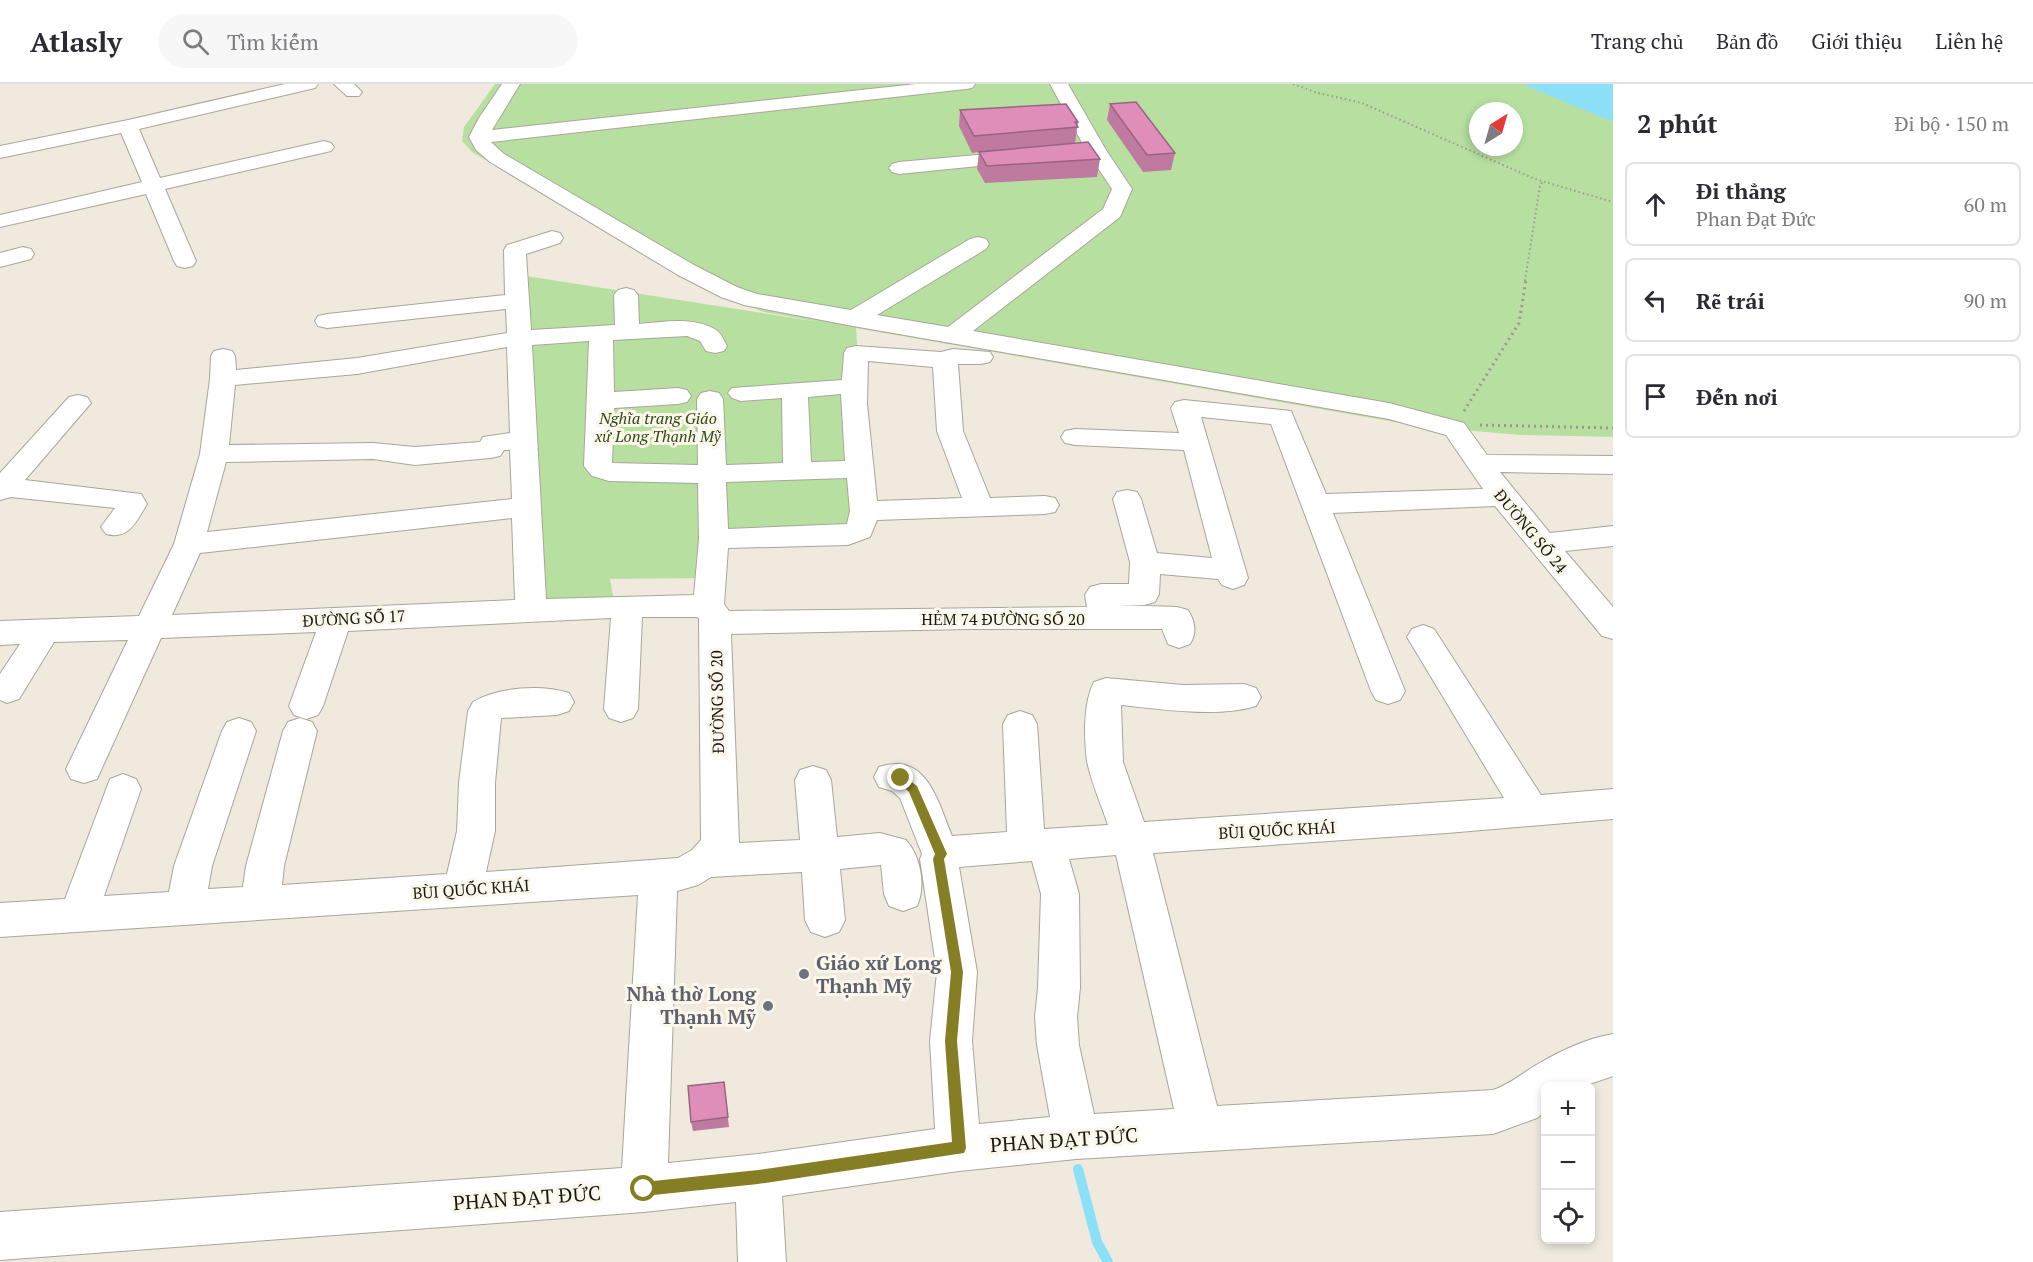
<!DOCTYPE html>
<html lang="vi">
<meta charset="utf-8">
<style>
:root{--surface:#fff;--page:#f7f7f7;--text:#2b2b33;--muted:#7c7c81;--line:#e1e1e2}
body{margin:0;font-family:"PT Serif",serif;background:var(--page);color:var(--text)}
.controls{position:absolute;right:18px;bottom:18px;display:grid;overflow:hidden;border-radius:9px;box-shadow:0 3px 9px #0003}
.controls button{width:54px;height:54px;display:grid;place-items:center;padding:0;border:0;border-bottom:2px solid var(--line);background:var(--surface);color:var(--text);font:30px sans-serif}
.compass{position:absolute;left:1469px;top:18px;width:54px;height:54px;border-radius:50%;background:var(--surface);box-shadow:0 3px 9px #0003;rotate:37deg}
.stop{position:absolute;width:18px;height:18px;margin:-14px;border:4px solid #857e25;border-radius:50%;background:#fff}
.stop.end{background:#857e25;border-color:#fff;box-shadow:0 2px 6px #0008}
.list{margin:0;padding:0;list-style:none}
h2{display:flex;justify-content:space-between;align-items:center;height:78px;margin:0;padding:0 24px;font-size:26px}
h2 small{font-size:20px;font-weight:400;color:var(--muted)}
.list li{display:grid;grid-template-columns:39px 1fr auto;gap:18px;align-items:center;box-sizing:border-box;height:84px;margin:0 12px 12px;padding:0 12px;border:2px solid var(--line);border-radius:9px}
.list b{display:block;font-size:22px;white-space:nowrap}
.list p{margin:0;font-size:20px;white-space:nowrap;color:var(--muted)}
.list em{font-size:20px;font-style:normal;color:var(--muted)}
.icon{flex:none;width:33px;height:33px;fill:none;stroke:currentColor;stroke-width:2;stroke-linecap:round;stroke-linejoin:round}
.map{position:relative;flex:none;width:1613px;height:1178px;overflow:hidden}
header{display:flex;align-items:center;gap:36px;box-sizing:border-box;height:84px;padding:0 30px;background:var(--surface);border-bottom:2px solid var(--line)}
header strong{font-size:28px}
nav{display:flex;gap:33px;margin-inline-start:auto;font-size:21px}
.search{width:420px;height:54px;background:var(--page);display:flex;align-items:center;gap:15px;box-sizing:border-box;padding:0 21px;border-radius:33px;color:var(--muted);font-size:22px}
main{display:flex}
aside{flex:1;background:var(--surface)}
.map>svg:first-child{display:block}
</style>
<header>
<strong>Atlasly</strong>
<div class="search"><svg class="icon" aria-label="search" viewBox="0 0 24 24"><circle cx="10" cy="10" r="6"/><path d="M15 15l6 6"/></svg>Tìm kiếm</div>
<nav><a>Trang chủ</a><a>Bản đồ</a><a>Giới thiệu</a><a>Liên hệ</a></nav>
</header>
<main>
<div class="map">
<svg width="1613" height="1178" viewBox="0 0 1613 1178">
<rect width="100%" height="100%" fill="#efeadd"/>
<path fill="#b7e0a0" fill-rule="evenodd" d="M495 0H1613V353L1520 351 1418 342 856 244 869 433 857 447 709 461 710 494 610 495 614 517H536L526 192 826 239 764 228 723 212 472 68 462 57 464 43ZM1478 27H1514V63H1478Z"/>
<polygon fill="#8bdff7" points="1522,0 1613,0 1613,38"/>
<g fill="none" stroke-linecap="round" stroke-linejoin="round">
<polyline stroke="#8bdff7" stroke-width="10" points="1078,1085 1097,1158 1108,1178"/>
<defs>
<g id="minor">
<polygon points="285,0 318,0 315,4 139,45 160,94 324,57 331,59 334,63 331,67 165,105 196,177 193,182 185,184 177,182 174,177 146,110 0,143 0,131 142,98 121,49 0,74 0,62 128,36"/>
<polygon points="334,0 354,0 362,8 359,12 347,12"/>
<path d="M502 0H520L492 46 916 0H975L972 4 966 5 491 58 504 70 694 181 737 203 757 210 851 226 970 155 978 153 986 155 989 160 986 165 877 231 948 243 1103 125 1112 105 1086 66 1050 0H1068L1106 66 1132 105 1120 133 973 247 1389 319 1464 339 1487 371 1613 372V390L1500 388 1550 449 1613 442V462L1565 467 1613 523V555L1602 552 1495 422 1333 429 1405 607 1400 616 1388 620 1376 616 1371 607 1271 340 1201 333 1248 494 1244 501 1233 505 1222 501 1218 495 1160 490 1159 510 1155 518 1144 521H1118L1177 523 1188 526C1195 537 1197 549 1190 560L1179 564 1168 560 1162 545H968L731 550 739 759 800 756 795 696 800 686 813 682 826 686 831 696 837 753 880 749 906 756C921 773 926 802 917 822L903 827 889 822 884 810 881 781 840 785 845 836 839 848 825 853 811 848 805 836 802 788 711 793 698 801 677 807 668 1079 758 1070 935 1045 930 957 937 888 920 775 922 770 900 714 892 707 879 703 874 693 879 683C927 667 938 718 952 752L1007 748 1003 640 1008 631 1020 627 1032 631 1037 640 1044 745 1108 741C1101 720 1091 698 1087 677 1084 654 1083 619 1094 598L1106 594 1183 601 1244 600 1256 604 1261 613 1256 622C1218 634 1160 625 1121 621L1123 678 1144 738 1504 714 1407 553 1412 545 1423 541 1434 545 1541 711 1613 705V735L1447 749 1153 769 1217 1022 1493 1006C1511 1000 1522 989 1538 980 1560 967 1588 954 1613 950V992L1584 1002H1546V1027L1537 1034 1493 1050 1076 1075 959 1087 782 1112 786 1178H738L736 1118 644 1128 0 1176V1128L622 1084 638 811 0 853V819L65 815 110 695 123 690 136 695 141 705 104 812 169 808 174 782 222 647 227 638 239 634 251 638 256 647 212 782 208 805 243 803 246 782 283 647 288 638 300 634 312 638 317 647 284 782 282 801 447 790 457 747 459 699 468 627 473 618C499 603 541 600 569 609L574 618 569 627 557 631 501 634 495 699V747L486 788 678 774 692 766 701 756 699 539V534L696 533H642L638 625 633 634 621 638 609 634 604 625 611 534 348 547 323 622 318 631 306 635 294 631 289 622 316 548 161 554 97 695 84 699 71 695 66 685 128 556 54 558 19 615 7 619 0 616V590L20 560 0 561V537L139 532 174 460 200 370 210 295 211 272 214 267 223 265 232 267 235 272 236 286 357 274 507 249 506 225 327 244 318 242 315 237 318 232 327 230 505 211 504 166 507 161 552 147 560 149 563 154 560 159 526 170 531 246 615 241 614 211 618 206 626 204 634 206 638 211 639 240C663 238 694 232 716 246 721 249 724 257 727 262L724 267 715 269 706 267 700 257 687 252 613 256 614 308 678 304 687 306 691 312 687 318 678 320 614 324 612 379 698 381 697 315 701 309 710 307 719 309 723 315 726 381 783 379 782 314 741 317 732 314 728 309 732 304 842 296 844 269 847 264 856 262 941 268 953 265 990 268 993 273 990 278 981 280H958L963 347 990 414 1045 412 1055 414 1059 421 1055 428 1045 430 877 436 870 453 848 461 728 464 724 520 729 527 1087 523 1085 511 1090 503 1101 500H1129L1130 478 1113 415 1117 408 1127 406 1137 408 1141 415 1157 469 1212 474 1184 366 1075 361 1065 359 1061 353 1065 347 1075 345 1179 349 1171 324 1175 318 1184 316 1291 327 1326 410 1483 405 1446 351 1389 335 853 242 744 221 721 213 678 191 490 78 476 66 469 53 479 34ZM589 257 584 382 592 392 609 397 698 399 699 455 694 511 546 515 532 261ZM507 263 510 349 483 353 480 358 415 363 373 359 229 361 235 301 357 290ZM868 277 933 283 937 347 962 414 877 417 867 320ZM841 310 845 377 811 378 808 313ZM504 366H510L512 415 207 448 226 378 373 375 415 381 490 374 500 372ZM847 394 850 427 847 440 728 445 726 398ZM512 434 515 516 172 531 200 469ZM1116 771 1174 1025 1094 1030 1079 961 1077 933 1080 904 1079 810 1069 775ZM1032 777 1041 810 1038 904 1035 933 1037 961 1050 1033 979 1040 972 957 977 888 959 783Z"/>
<polygon points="1022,67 1029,69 1032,73 1029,77 899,90 892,88 889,84 892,80 899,78"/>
<polygon points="23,163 31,165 34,170 31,175 0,183 0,169"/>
<path d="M78 311 87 313 91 319 25 396 141 410 147 420C136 438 129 456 106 450L101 443 115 424 11 413 0 416V389L69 313Z"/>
</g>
</defs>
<use href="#minor" stroke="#aaa599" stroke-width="2"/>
<g stroke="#9c988e" stroke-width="2" stroke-dasharray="1.5 3" stroke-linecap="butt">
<polyline points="1293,0 1318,9 1362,19 1535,95 1613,118"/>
<polyline points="1525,197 1540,101 1543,97"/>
</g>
<g stroke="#9c988e" stroke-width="3" stroke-dasharray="2 4" stroke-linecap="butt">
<polyline points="1464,327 1519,239 1526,196"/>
<polyline points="1480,341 1613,344"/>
</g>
<use href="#minor" fill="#fff" fill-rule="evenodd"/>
</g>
<g fill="#bf7a9f">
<polygon points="1110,20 1175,69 1171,86 1143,88 1107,36"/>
<polygon points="960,26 1078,38 1075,59 1100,75 1097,93 985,99 977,85 979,68 972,69 959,42"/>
<polygon points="724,998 729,1043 693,1047 691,1038"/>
</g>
<g fill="#de8eb9" stroke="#9b6382" stroke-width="1.5">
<polygon points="1136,18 1175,69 1147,71 1110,20"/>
<polygon points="1066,20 1078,38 1075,38 1078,43 974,52 960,26"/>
<polygon points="1088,58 1100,75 987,82 979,68"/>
<polygon points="724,998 728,1033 691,1038 688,1002"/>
</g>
<polygon fill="#857e25" points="901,690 917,702 947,770 944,775 963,888 957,957 966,1064 964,1069 758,1100 644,1112 639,1110 637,1105 639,1100 644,1098 758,1086 952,1058 945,957 951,888 933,775 935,770 909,708 895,694"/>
<g fill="#6b7280" stroke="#fcf7ea" stroke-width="2">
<circle cx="804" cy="890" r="6"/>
<circle cx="768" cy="922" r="6"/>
</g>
<g text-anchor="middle" stroke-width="6" stroke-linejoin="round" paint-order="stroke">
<g font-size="16" font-style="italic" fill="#2c4917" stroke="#fcf7ea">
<text x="658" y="340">Nghĩa trang Giáo<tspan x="658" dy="18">xứ Long Thạnh Mỹ</tspan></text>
</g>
<g font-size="16" fill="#1a1814" stroke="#fcf7ea">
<text transform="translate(1531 447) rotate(50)" y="6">ĐƯỜNG SỐ 24</text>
<text transform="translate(354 534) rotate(-3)" y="6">ĐƯỜNG SỐ 17</text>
<text x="1003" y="541">HẺM 74 ĐƯỜNG SỐ 20</text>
<text transform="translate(717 618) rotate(-91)" y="6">ĐƯỜNG SỐ 20</text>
<text transform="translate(1277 746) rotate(-3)" y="6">BÙI QUỐC KHÁI</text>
<text transform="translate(471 805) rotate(-4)" y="6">BÙI QUỐC KHÁI</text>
</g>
<g font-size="20" font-weight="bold" fill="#5b616d" stroke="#fcf7ea" text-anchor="start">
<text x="816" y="886">Giáo xứ Long<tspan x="816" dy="23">Thạnh Mỹ</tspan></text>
<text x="756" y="917" text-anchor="end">Nhà thờ Long<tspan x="756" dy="23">Thạnh Mỹ</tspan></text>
</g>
<g font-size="20" fill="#1a1814" stroke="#fcf7ea">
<text transform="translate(1064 1056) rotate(-4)" y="7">PHAN ĐẠT ĐỨC</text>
<text transform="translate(527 1114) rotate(-4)" y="7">PHAN ĐẠT ĐỨC</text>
</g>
</g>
</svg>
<div class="controls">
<button>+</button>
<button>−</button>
<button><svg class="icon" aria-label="locate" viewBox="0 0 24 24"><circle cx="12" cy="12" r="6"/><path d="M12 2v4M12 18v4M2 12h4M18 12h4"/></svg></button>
</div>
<svg class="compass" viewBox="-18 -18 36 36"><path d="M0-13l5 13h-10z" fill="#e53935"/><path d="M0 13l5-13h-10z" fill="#7c7c81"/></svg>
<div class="stop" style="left:644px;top:1105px"></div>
<div class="stop end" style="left:901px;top:694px"></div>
</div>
<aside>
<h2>2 phút<small>Đi bộ · 150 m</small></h2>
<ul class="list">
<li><svg class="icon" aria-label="ahead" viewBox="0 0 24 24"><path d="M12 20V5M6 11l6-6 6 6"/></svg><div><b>Đi thẳng</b><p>Phan Đạt Đức</p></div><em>60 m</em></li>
<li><svg class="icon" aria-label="left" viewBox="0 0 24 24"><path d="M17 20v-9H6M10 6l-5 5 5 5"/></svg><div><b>Rẽ trái</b></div><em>90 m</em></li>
<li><svg class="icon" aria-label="arrive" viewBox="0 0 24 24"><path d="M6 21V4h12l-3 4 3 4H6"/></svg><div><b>Đến nơi</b></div></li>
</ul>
</aside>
</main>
